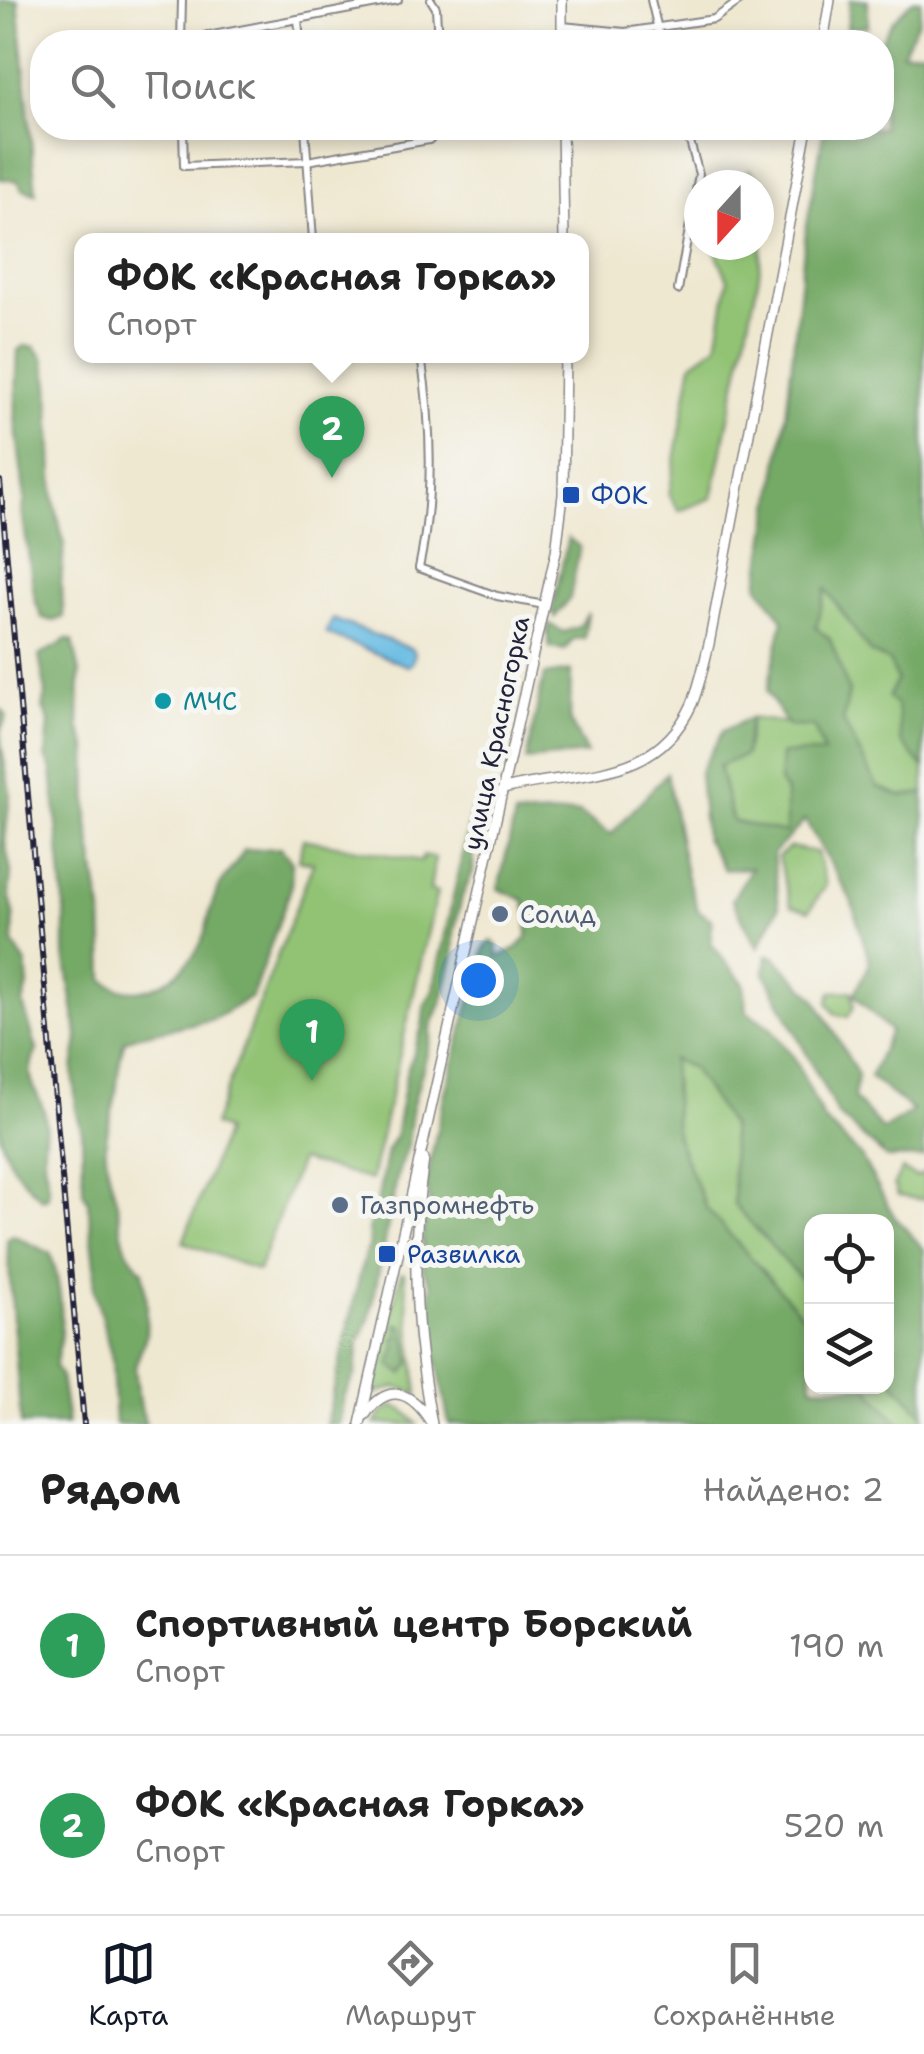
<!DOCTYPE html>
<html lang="ru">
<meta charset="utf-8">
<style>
:root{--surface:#fff;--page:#f2f2f2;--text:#222;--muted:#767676;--line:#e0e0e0;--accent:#111827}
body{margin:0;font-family:"Shantell Sans",sans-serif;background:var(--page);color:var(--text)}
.controls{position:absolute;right:30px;bottom:30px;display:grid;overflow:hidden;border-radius:20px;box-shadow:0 5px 15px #0003}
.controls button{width:90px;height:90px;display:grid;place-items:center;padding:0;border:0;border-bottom:2px solid var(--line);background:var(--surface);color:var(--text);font:50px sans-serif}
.compass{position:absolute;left:684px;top:170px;width:90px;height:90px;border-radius:50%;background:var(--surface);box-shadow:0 5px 15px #0003;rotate:201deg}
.you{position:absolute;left:478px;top:980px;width:35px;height:35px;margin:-25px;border:8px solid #fff;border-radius:50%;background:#1a73e8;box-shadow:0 0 0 15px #1a73e833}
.badge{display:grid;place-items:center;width:65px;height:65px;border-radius:50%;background:var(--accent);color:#fff;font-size:32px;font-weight:700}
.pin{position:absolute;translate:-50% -82px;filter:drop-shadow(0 2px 5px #0008)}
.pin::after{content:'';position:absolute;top:52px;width:35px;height:30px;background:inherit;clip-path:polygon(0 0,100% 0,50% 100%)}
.popup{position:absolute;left:74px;top:233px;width:515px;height:130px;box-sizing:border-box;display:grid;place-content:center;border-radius:20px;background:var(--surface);filter:drop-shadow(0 2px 8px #0005);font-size:32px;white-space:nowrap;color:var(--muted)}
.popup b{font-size:38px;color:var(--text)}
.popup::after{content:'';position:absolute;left:50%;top:100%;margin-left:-20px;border:20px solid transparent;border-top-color:var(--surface)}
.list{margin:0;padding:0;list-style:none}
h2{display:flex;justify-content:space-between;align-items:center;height:130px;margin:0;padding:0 40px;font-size:42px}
h2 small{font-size:32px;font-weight:400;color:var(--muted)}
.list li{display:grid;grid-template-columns:65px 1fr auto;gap:30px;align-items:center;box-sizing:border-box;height:180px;padding:0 40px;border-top:2px solid var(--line)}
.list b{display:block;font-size:38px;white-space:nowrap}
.list p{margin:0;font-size:32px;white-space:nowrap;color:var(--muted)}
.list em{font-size:32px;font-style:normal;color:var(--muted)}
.icon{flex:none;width:55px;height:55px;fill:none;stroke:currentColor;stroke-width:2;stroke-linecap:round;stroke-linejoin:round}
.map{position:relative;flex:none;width:924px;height:1424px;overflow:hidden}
.search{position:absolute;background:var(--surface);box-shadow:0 5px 15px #0003;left:30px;right:30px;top:30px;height:110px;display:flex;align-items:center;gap:25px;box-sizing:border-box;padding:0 35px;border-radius:40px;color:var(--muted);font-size:38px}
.sheet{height:490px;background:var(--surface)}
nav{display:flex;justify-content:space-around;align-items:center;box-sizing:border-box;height:140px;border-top:2px solid var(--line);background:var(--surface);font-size:28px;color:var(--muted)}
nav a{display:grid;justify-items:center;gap:5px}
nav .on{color:var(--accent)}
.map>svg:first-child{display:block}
</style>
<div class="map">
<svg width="924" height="1424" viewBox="0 0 924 1424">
<rect width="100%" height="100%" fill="#f6f6f2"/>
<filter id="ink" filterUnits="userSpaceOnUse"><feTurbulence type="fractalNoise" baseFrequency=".01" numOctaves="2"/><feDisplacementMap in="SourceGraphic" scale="20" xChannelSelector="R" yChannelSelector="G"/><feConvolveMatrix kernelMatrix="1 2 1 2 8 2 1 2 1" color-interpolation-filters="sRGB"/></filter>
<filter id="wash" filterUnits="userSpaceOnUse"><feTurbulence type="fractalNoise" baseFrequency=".0048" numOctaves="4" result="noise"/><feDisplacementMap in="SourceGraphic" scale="40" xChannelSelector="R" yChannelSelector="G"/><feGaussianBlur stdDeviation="2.25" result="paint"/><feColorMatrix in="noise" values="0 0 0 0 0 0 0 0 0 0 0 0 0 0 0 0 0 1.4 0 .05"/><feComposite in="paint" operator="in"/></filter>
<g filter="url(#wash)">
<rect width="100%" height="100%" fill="#efe8d1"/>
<g fill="#92c374" stroke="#5a7258" stroke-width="2.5">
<polygon points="749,170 768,185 759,275 712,498 679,511 669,495 692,363 717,345 728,280 713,245 759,245 759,185 736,185"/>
<polygon points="826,588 870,652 889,661 897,680 901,741 924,768 924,793 900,796 877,786 843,721 849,691 816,629"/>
<polygon points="751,718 814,727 824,754 786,792 787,834 733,822 719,766 745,755"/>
<polygon points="303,839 422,861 423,856 435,858 430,890 437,892 371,1180 300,1160 258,1271 183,1242 224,1134 225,1130 213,1125 313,863 299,860"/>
<polygon points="790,847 817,852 826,885 809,911 791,906 778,857"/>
<polygon points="852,991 854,1007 848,1017 835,1014 828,1003 831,992"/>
<polygon points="672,1059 692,1068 731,1127 734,1204 811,1290 811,1325 706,1208 676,1136"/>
<polygon points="902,1170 917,1177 924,1173 924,1200 898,1196 894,1184"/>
<polygon points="401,1273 404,1273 418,1394 396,1387 373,1394"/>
<polygon points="887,1374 924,1415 924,1424 900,1424 867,1387 886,1386"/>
<polygon points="393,1406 404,1410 417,1424 375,1424 383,1411"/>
</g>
<g fill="#75a966" stroke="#4c6650" stroke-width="2.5">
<polygon points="0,0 18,0 36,193 22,189 18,181 0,179"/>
<polygon points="850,0 868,0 868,26 847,28"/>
<polygon points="913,0 921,0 919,20 902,52 924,50 924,768 901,741 897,706 888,697 897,680 889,661 870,652 826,589 816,628 830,639 849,691 843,721 877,786 900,796 924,793 924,1157 887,1158 838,1115 765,973 767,955 773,956 815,998 858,1075 854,1098 883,1130 913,1111 870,1077 890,1031 854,995 870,963 851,900 805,820 773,854 779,907 758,948 732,900 751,868 724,870 705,838 699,773 723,731 750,718 745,755 719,766 732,821 786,833 786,792 779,782 781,754 824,753 814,727 788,726 767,692 783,620 758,585 786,416 806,230 824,128 882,128 880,42 893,20"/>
<polygon points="24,346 35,347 44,359 49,384 54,500 64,544 61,584 64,617 54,621 42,618 35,600 22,511 25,501 15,419 18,350"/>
<polygon points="568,538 580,547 570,598 555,617 552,611"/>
<polygon points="588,613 584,638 573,639 565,650 550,648 547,633 549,624 564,632 579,627"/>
<path d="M66 639 73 641 80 673 79 727 87 746 88 824 102 912 104 980C138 1008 184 977 201 943 209 926 209 902 222 882 229 870 238 863 244 850L281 848 292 862 291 888 252 997 214 1019 136 1036 125 1041C117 1061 119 1082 114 1103 109 1125 103 1140 107 1163 109 1179 116 1193 118 1209 122 1235 123 1253 143 1271L147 1304 146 1336 135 1367 139 1402 146 1424H115L112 1359 94 1288 95 1265 88 1201 83 1192 82 1132 76 1110 73 1069 78 1039 65 955V913L52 770 46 757 49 721 43 708 46 693 39 656C49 648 58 648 66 639Z"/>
<polygon points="571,671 570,721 587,754 526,760 544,675"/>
<path d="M0 708 7 716 1 730V743L10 793 5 842 11 872 9 893 14 914 13 943 26 964 28 986 23 1004 37 1050C23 1078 35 1085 44 1111 49 1127 42 1143 44 1159 45 1173 52 1185 47 1198L42 1199C21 1179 6 1162 0 1134Z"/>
<polygon points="667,773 686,874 698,910 712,920 711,943 744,984 747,1012 769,1026 795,1059 824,1120 860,1155 894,1216 924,1249 924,1415 887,1374 886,1222 812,1222 811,1290 734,1204 731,1127 692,1068 672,1059 676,1136 706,1208 811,1325 812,1386 867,1387 900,1424 449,1424 430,1325 431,1284 423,1270 422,1237 429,1201 426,1182 444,1096 485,947 492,941 497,946 498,957 517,948 527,938 528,918 524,900 498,889 515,816 579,813 611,834"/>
<polygon points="478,800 486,801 486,811 473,855 473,872 462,896 454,932 453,957 443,999 431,1027 431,1039 412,1108 408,1146 398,1173 370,1317 359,1342 355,1375 344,1397 339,1424 326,1424 364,1257 370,1245 368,1230 377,1203 387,1150 395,1137 406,1074 422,1027 425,1005 433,990 472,810"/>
<path d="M12 1235 50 1253C63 1289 65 1330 55 1366L61 1377 68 1424H21L7 1240Z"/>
<polygon points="397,1324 404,1326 411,1363 403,1374 390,1365 396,1347 394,1338 399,1336"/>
</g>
<polygon fill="#67bce3" stroke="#446f8f" stroke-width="2.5" points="333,619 412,649 415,653 412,663 408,666 329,635 326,632"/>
</g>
<g filter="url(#ink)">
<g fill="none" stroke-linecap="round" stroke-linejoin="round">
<defs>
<g id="minor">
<polyline points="431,0 436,8 438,42"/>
<polyline points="651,0 661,42"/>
<polyline points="298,19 398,0"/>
<polyline points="562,26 625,32 714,19 741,0"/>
<polyline points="181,41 298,19 300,42"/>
<polyline points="181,42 182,0"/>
<polyline points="183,128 184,166 307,161 429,140 437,135 439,128"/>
<polyline points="305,128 313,240"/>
<polyline points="678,290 699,174 686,128"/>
<path d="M421 356C432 426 434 498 419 568L497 596 544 605"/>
</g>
<g id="secondary">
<polyline points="562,0 562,42"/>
<polyline points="823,42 830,0"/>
<polyline points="562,128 564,240"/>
<path d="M504 789C576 770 655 785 692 704 700 685 704 663 709 644L807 128"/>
<path d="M424 1159C410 1252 415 1332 432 1424"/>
<path d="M365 1415C388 1382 411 1391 430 1421"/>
<polyline points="360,1424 556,552 563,495 565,356"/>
</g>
</defs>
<use href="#minor" stroke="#888586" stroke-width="10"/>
<use href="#secondary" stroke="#888586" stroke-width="12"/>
<use href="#minor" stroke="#fff" stroke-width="6"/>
<use href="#secondary" stroke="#fff" stroke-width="9"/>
<defs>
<polyline id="rail" points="0,481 84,1424"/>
</defs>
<use href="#rail" stroke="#22223b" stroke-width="6"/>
<use href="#rail" stroke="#f6f6f2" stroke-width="2.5" stroke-dasharray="8" stroke-linecap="butt"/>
</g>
</g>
<g fill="#1a4fb4" stroke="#f6f6f2" stroke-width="4">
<rect x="561" y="485" width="20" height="20" rx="5"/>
<rect x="377" y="1244" width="20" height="20" rx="5"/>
</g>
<circle fill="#0f9aa8" stroke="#f6f6f2" stroke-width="4" cx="163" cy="701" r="10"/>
<g fill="#5c6f8a" stroke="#f6f6f2" stroke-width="4">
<circle cx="500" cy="914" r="10"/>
<circle cx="340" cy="1205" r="10"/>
</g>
<g text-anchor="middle" stroke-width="10" stroke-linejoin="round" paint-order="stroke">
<g font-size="25" fill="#164399" stroke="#f6f6f2" text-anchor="start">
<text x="591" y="504">ФОК</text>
<text x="407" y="1263">Развилка</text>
</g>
<g font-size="25" fill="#0d838f" stroke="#f6f6f2" text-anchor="start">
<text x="183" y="710">МЧС</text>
</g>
<g font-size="25" fill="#22223b" stroke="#f6f6f2">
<text transform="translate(496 733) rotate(-78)" y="9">улица Красногорка</text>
</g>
<g font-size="25" fill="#4e5e75" stroke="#f6f6f2" text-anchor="start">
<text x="520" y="923">Солид</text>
<text x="360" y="1214">Газпромнефть</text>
</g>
</g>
</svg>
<div class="controls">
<button><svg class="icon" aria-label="locate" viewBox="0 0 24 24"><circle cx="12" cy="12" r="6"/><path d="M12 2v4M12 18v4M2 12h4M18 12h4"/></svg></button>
<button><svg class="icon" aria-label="layers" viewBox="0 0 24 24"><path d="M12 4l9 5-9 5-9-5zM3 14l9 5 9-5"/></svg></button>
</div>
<svg class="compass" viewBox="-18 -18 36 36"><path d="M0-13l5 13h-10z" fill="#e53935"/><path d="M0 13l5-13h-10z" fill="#767676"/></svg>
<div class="you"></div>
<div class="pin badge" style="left:312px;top:1081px;background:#2e9e5b">1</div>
<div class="pin badge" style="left:332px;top:478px;background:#2e9e5b">2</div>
<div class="popup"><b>ФОК «Красная Горка»</b>Спорт</div>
<div class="search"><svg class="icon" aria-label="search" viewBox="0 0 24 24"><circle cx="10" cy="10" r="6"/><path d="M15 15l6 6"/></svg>Поиск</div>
</div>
<section class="sheet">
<h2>Рядом<small>Найдено: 2</small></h2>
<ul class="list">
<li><span class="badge" style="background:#2e9e5b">1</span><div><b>Спортивный центр Борский</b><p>Спорт</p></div><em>190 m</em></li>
<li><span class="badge" style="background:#2e9e5b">2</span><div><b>ФОК «Красная Горка»</b><p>Спорт</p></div><em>520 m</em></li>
</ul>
</section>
<nav>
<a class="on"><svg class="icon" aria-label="map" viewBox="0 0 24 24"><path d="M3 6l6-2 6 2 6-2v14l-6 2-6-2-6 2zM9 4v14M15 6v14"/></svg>Карта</a>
<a><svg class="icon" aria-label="directions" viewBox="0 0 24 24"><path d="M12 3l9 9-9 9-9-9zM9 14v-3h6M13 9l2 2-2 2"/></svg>Маршрут</a>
<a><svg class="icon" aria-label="saved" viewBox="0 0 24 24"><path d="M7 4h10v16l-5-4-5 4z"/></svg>Сохранённые</a>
</nav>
